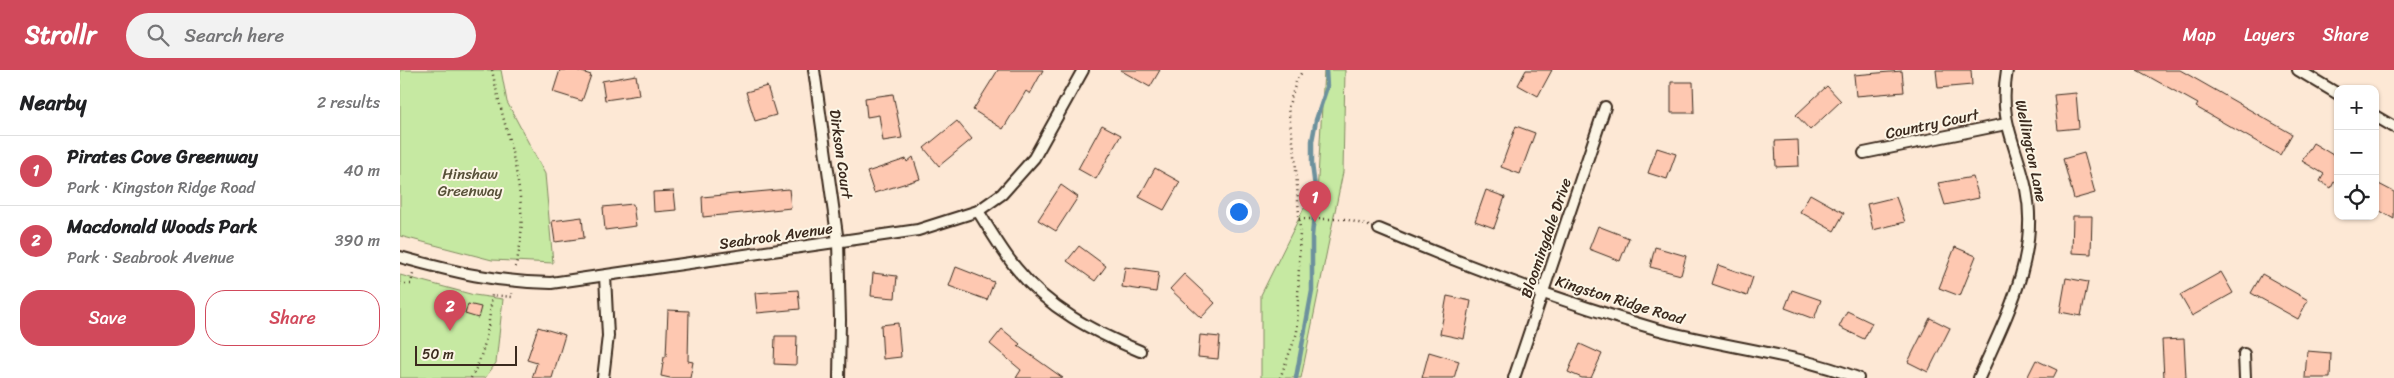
<!DOCTYPE html>
<meta charset="utf-8">
<style>
:root{--surface:#fff;--page:#f2f2f2;--text:#202124;--muted:#757577;--line:#e0e0e0;--accent:#d1495b}
body{margin:0;font-family:Sriracha,sans-serif;background:var(--page);color:var(--text)}
.controls{position:absolute;right:15px;top:15px;display:grid;overflow:hidden;border-radius:10px;box-shadow:0 1px 4px #0004}
.controls button{width:45px;height:45px;display:grid;place-items:center;padding:0;border:0;border-bottom:1px solid var(--line);background:var(--surface);color:var(--text);font:25px sans-serif}
.scale{position:absolute;left:15px;bottom:12px;width:102px;box-sizing:border-box;padding-left:5px;border:2px solid #3b2a1e;border-top:0;font-size:14px;line-height:18px;white-space:nowrap;color:#3b2a1e;-webkit-text-stroke:4px #fcf5e5;paint-order:stroke}
.you{position:absolute;left:838px;top:141px;width:18px;height:18px;margin:-12px;border:4px solid #fff;border-radius:50%;background:#1a73e8;box-shadow:0 0 0 8px #1a73e833}
.badge{display:grid;place-items:center;width:32px;height:32px;border-radius:50%;background:var(--accent);color:#fff;font-size:16px;font-weight:700}
.pin{position:absolute;translate:-50% -41px;filter:drop-shadow(0 1px 2px #0008)}
.pin::after{content:'';position:absolute;top:26px;width:18px;height:15px;background:inherit;clip-path:polygon(0 0,100% 0,50% 100%)}
.list{margin:0;padding:0;list-style:none}
h2{display:flex;justify-content:space-between;align-items:center;height:65px;margin:0;padding:0 20px;font-size:21px}
h2 small{font-size:16px;font-weight:400;color:var(--muted)}
.list li{display:grid;grid-template-columns:32px 1fr auto;gap:15px;align-items:center;box-sizing:border-box;height:70px;padding:0 20px;border-top:1px solid var(--line)}
.list b{display:block;font-size:19px;white-space:nowrap}
.list p{margin:0;font-size:16px;white-space:nowrap;color:var(--muted)}
.list em{font-size:16px;font-style:normal;color:var(--muted)}
.actions{display:flex;gap:10px;padding:15px 20px}
.actions a{flex:1;padding:11px 0;border:1px solid var(--accent);border-radius:20px;text-align:center;font-size:18px;color:var(--accent)}
.actions .main{background:var(--accent);color:#fff}
.icon{flex:none;width:28px;height:28px;fill:none;stroke:currentColor;stroke-width:2;stroke-linecap:round;stroke-linejoin:round}
.map{position:relative;flex:none;width:1994px;height:308px;overflow:hidden}
header{display:flex;align-items:center;gap:30px;box-sizing:border-box;height:70px;padding:0 25px;background:var(--accent);color:#fff}
header strong{font-size:24px}
nav{display:flex;gap:28px;margin-inline-start:auto;font-size:18px}
.search{width:350px;height:45px;background:var(--page);display:flex;align-items:center;gap:12px;box-sizing:border-box;padding:0 18px;border-radius:28px;color:var(--muted);font-size:19px}
main{display:flex}
aside{flex:1;background:var(--surface)}
.map>svg:first-child{display:block}
</style>
<header>
<strong>Strollr</strong>
<div class="search"><svg class="icon" aria-label="search" viewBox="0 0 24 24"><circle cx="10" cy="10" r="6"/><path d="M15 15l6 6"/></svg>Search here</div>
<nav><a>Map</a><a>Layers</a><a>Share</a></nav>
</header>
<main>
<aside>
<h2>Nearby<small>2 results</small></h2>
<ul class="list">
<li><span class="badge">1</span><div><b>Pirates Cove Greenway</b><p>Park · Kingston Ridge Road</p></div><em>40 m</em></li>
<li><span class="badge">2</span><div><b>Macdonald Woods Park</b><p>Park · Seabrook Avenue</p></div><em>390 m</em></li>
</ul>
<div class="actions"><a class="main">Save</a><a>Share</a></div>
</aside>
<div class="map">
<svg width="1994" height="308" viewBox="0 0 1994 308">
<rect width="100%" height="100%" fill="#fde8d5"/>
<filter id="ink" filterUnits="userSpaceOnUse"><feTurbulence type="fractalNoise" baseFrequency=".02" numOctaves="2"/><feDisplacementMap in="SourceGraphic" scale="10" xChannelSelector="R" yChannelSelector="G"/><feConvolveMatrix kernelMatrix="1 2 1 2 8 2 1 2 1" color-interpolation-filters="sRGB"/></filter>
<g filter="url(#ink)">
<g fill="#c6e9a2" stroke="#808a60">
<polygon points="0,0 101,0 107,32 145,104 153,193 92,190 0,166"/>
<polygon points="924,0 945,0 943,102 901,308 861,308 861,225 904,138 916,144"/>
<polygon points="0,205 74,225 103,229 96,293 85,308 0,308"/>
</g>
<g fill="none" stroke-linecap="round" stroke-linejoin="round">
<polyline stroke="#6d919d" stroke-width="4.5" points="896,308 912,221 912,166 916,125 912,94 912,71 916,50 927,17 926,0"/>
</g>
<g fill="#fec8b1" stroke="#3b2a1e">
<polygon points="160,0 176,0 191,5 182,31 153,22"/>
<polygon points="598,0 643,0 630,24 626,21 603,59 573,40"/>
<polygon points="720,0 760,0 750,17"/>
<polygon points="1126,0 1152,0 1138,26 1118,15"/>
<polygon points="1536,0 1571,0 1572,15 1538,18"/>
<polygon points="1737,0 1780,0 1892,64 1880,85 1796,37 1798,34"/>
<polygon points="1502,1 1504,22 1456,26 1454,5"/>
<polygon points="236,5 239,25 205,30 202,11"/>
<polygon points="1271,12 1293,12 1294,43 1271,43"/>
<polygon points="367,16 376,45 355,51 346,22"/>
<polygon points="1427,16 1441,31 1410,60 1396,45"/>
<polygon points="1676,23 1679,58 1658,60 1654,25"/>
<polygon points="493,24 502,68 483,71 479,45 467,47 465,28"/>
<polygon points="557,51 572,69 539,96 524,78"/>
<polygon points="702,55 721,65 696,109 678,99"/>
<polygon points="1116,56 1135,63 1120,104 1101,97"/>
<polygon points="1398,70 1399,96 1376,97 1375,71"/>
<polygon points="1913,73 1938,88 1938,114 1934,112 1931,118 1920,111 1924,104 1902,91"/>
<polygon points="1257,78 1276,84 1267,109 1248,103"/>
<polygon points="1684,83 1695,123 1674,129 1663,89"/>
<polygon points="513,87 520,109 474,123 467,102 506,89 507,92"/>
<polygon points="755,98 780,112 764,140 739,127"/>
<polygon points="1573,107 1579,128 1545,135 1538,113"/>
<polygon points="1975,112 1994,122 1994,149 1975,138"/>
<polygon points="661,115 678,127 656,161 638,150"/>
<polygon points="389,119 391,138 303,147 302,127"/>
<polygon points="1086,120 1105,127 1094,158 1075,151"/>
<polygon points="274,121 276,140 254,142 253,122"/>
<polygon points="1410,124 1444,143 1434,161 1400,142"/>
<polygon points="1496,127 1505,152 1473,160 1467,134"/>
<polygon points="233,134 236,156 205,160 203,137"/>
<polygon points="1673,146 1692,146 1691,184 1672,183"/>
<polygon points="182,147 184,168 155,172 152,151"/>
<polygon points="1198,156 1229,168 1220,191 1189,179"/>
<polygon points="679,176 706,196 695,211 667,191"/>
<polygon points="1255,177 1286,186 1281,205 1250,197"/>
<polygon points="1555,177 1576,186 1560,226 1539,218"/>
<polygon points="1318,195 1353,207 1347,226 1312,214"/>
<polygon points="556,197 594,212 587,230 549,216"/>
<polygon points="725,197 759,202 756,222 722,217"/>
<polygon points="1821,202 1833,223 1792,246 1780,225"/>
<polygon points="473,203 497,206 495,228 471,226"/>
<polygon points="784,204 815,233 801,248 770,219"/>
<polygon points="1862,204 1908,230 1898,249 1851,223"/>
<polygon points="1666,208 1688,212 1681,246 1660,242"/>
<polygon points="398,220 400,239 357,243 355,223"/>
<polygon points="1392,220 1421,230 1414,249 1385,238"/>
<polygon points="1047,226 1071,231 1064,269 1040,264"/>
<polygon points="68,234 81,237 78,248 65,244"/>
<polygon points="268,240 289,241 288,291 293,292 290,308 270,308 261,306 264,287 266,287"/>
<polygon points="1447,241 1472,253 1464,269 1439,257"/>
<polygon points="1530,248 1550,258 1528,302 1508,292"/>
<polygon points="498,253 501,287 483,289 481,255"/>
<polygon points="138,257 165,265 152,308 132,308 137,293 127,290"/>
<polygon points="602,259 620,274 618,276 663,308 616,308 621,300 590,274"/>
<polygon points="800,265 820,267 818,289 798,287"/>
<polygon points="375,266 397,266 396,295 374,294"/>
<polygon points="1784,269 1786,308 1764,308 1762,270"/>
<polygon points="1180,274 1202,284 1191,308 1182,308 1168,302"/>
<polygon points="1907,281 1931,283 1930,308 1905,308"/>
<polygon points="1029,282 1059,291 1054,308 1022,308"/>
<polygon points="1636,290 1657,300 1653,308 1627,308"/>
</g>
<g fill="none" stroke-linecap="round" stroke-linejoin="round">
<defs>
<g id="minor">
<polyline points="414,0 438,172 440,250 439,308"/>
<polyline points="1898,0 1938,24"/>
<polyline points="1975,46 1994,57"/>
<polyline points="1464,83 1606,54"/>
<path d="M578 141C590 160 602 181 616 198 649 239 692 261 740 281"/>
<path d="M979 159C1069 197 1162 232 1256 259 1323 277 1393 283 1458 308"/>
<path d="M0 187C54 202 95 212 151 213L518 160 578 141 602 124 634 88 683 0"/>
<polyline points="1844,284 1845,308"/>
<polyline points="203,308 208,266 205,206"/>
<polyline points="1114,308 1205,37"/>
<path d="M1579 308C1605 249 1640 186 1626 119 1616 72 1598 52 1607 0"/>
</g>
</defs>
<use href="#minor" stroke="#3b2a1e" stroke-width="14"/>
<g stroke="#3b2a1e" stroke-width="2.5" stroke-dasharray="1 4" stroke-linecap="butt">
<path d="M92 0C104 61 136 139 114 200"/>
<polyline points="899,149 945,149 969,156"/>
<polyline points="0,214 11,214 13,204"/>
<path d="M71 308C86 282 89 254 92 225L112 227V223"/>
<polyline points="880,308 897,263 900,160 895,85 888,38 896,12 903,0"/>
</g>
<use href="#minor" stroke="#fcf5e5" stroke-width="10"/>
</g>
</g>
<g text-anchor="middle" stroke-width="4" stroke-linejoin="round" paint-order="stroke">
<g font-size="15" fill="#3b2a1e" stroke="#fcf5e5">
<text transform="translate(1532 54) rotate(-12)" y="5">Country Court</text>
<text transform="translate(1631 81) rotate(78)" y="5">Wellington Lane</text>
<text transform="translate(441 84) rotate(82)" y="5">Dirkson Court</text>
<text transform="translate(376 166) rotate(-8)" y="5">Seabrook Avenue</text>
<text transform="translate(1146 168) rotate(-71)" y="5">Bloomingdale Drive</text>
<text transform="translate(1220 230) rotate(17)" y="5">Kingston Ridge Road</text>
</g>
<g font-size="15" fill="#575038" stroke="#fcf5e5">
<text x="70" y="109">Hinshaw<tspan x="70" dy="17">Greenway</tspan></text>
</g>
</g>
</svg>
<div class="controls">
<button>+</button>
<button>−</button>
<button><svg class="icon" aria-label="locate" viewBox="0 0 24 24"><circle cx="12" cy="12" r="6"/><path d="M12 2v4M12 18v4M2 12h4M18 12h4"/></svg></button>
</div>
<div class="scale">50 m</div>
<div class="you"></div>
<div class="pin badge" style="left:915px;top:152px">1</div>
<div class="pin badge" style="left:50px;top:261px">2</div>
</div>
</main>
